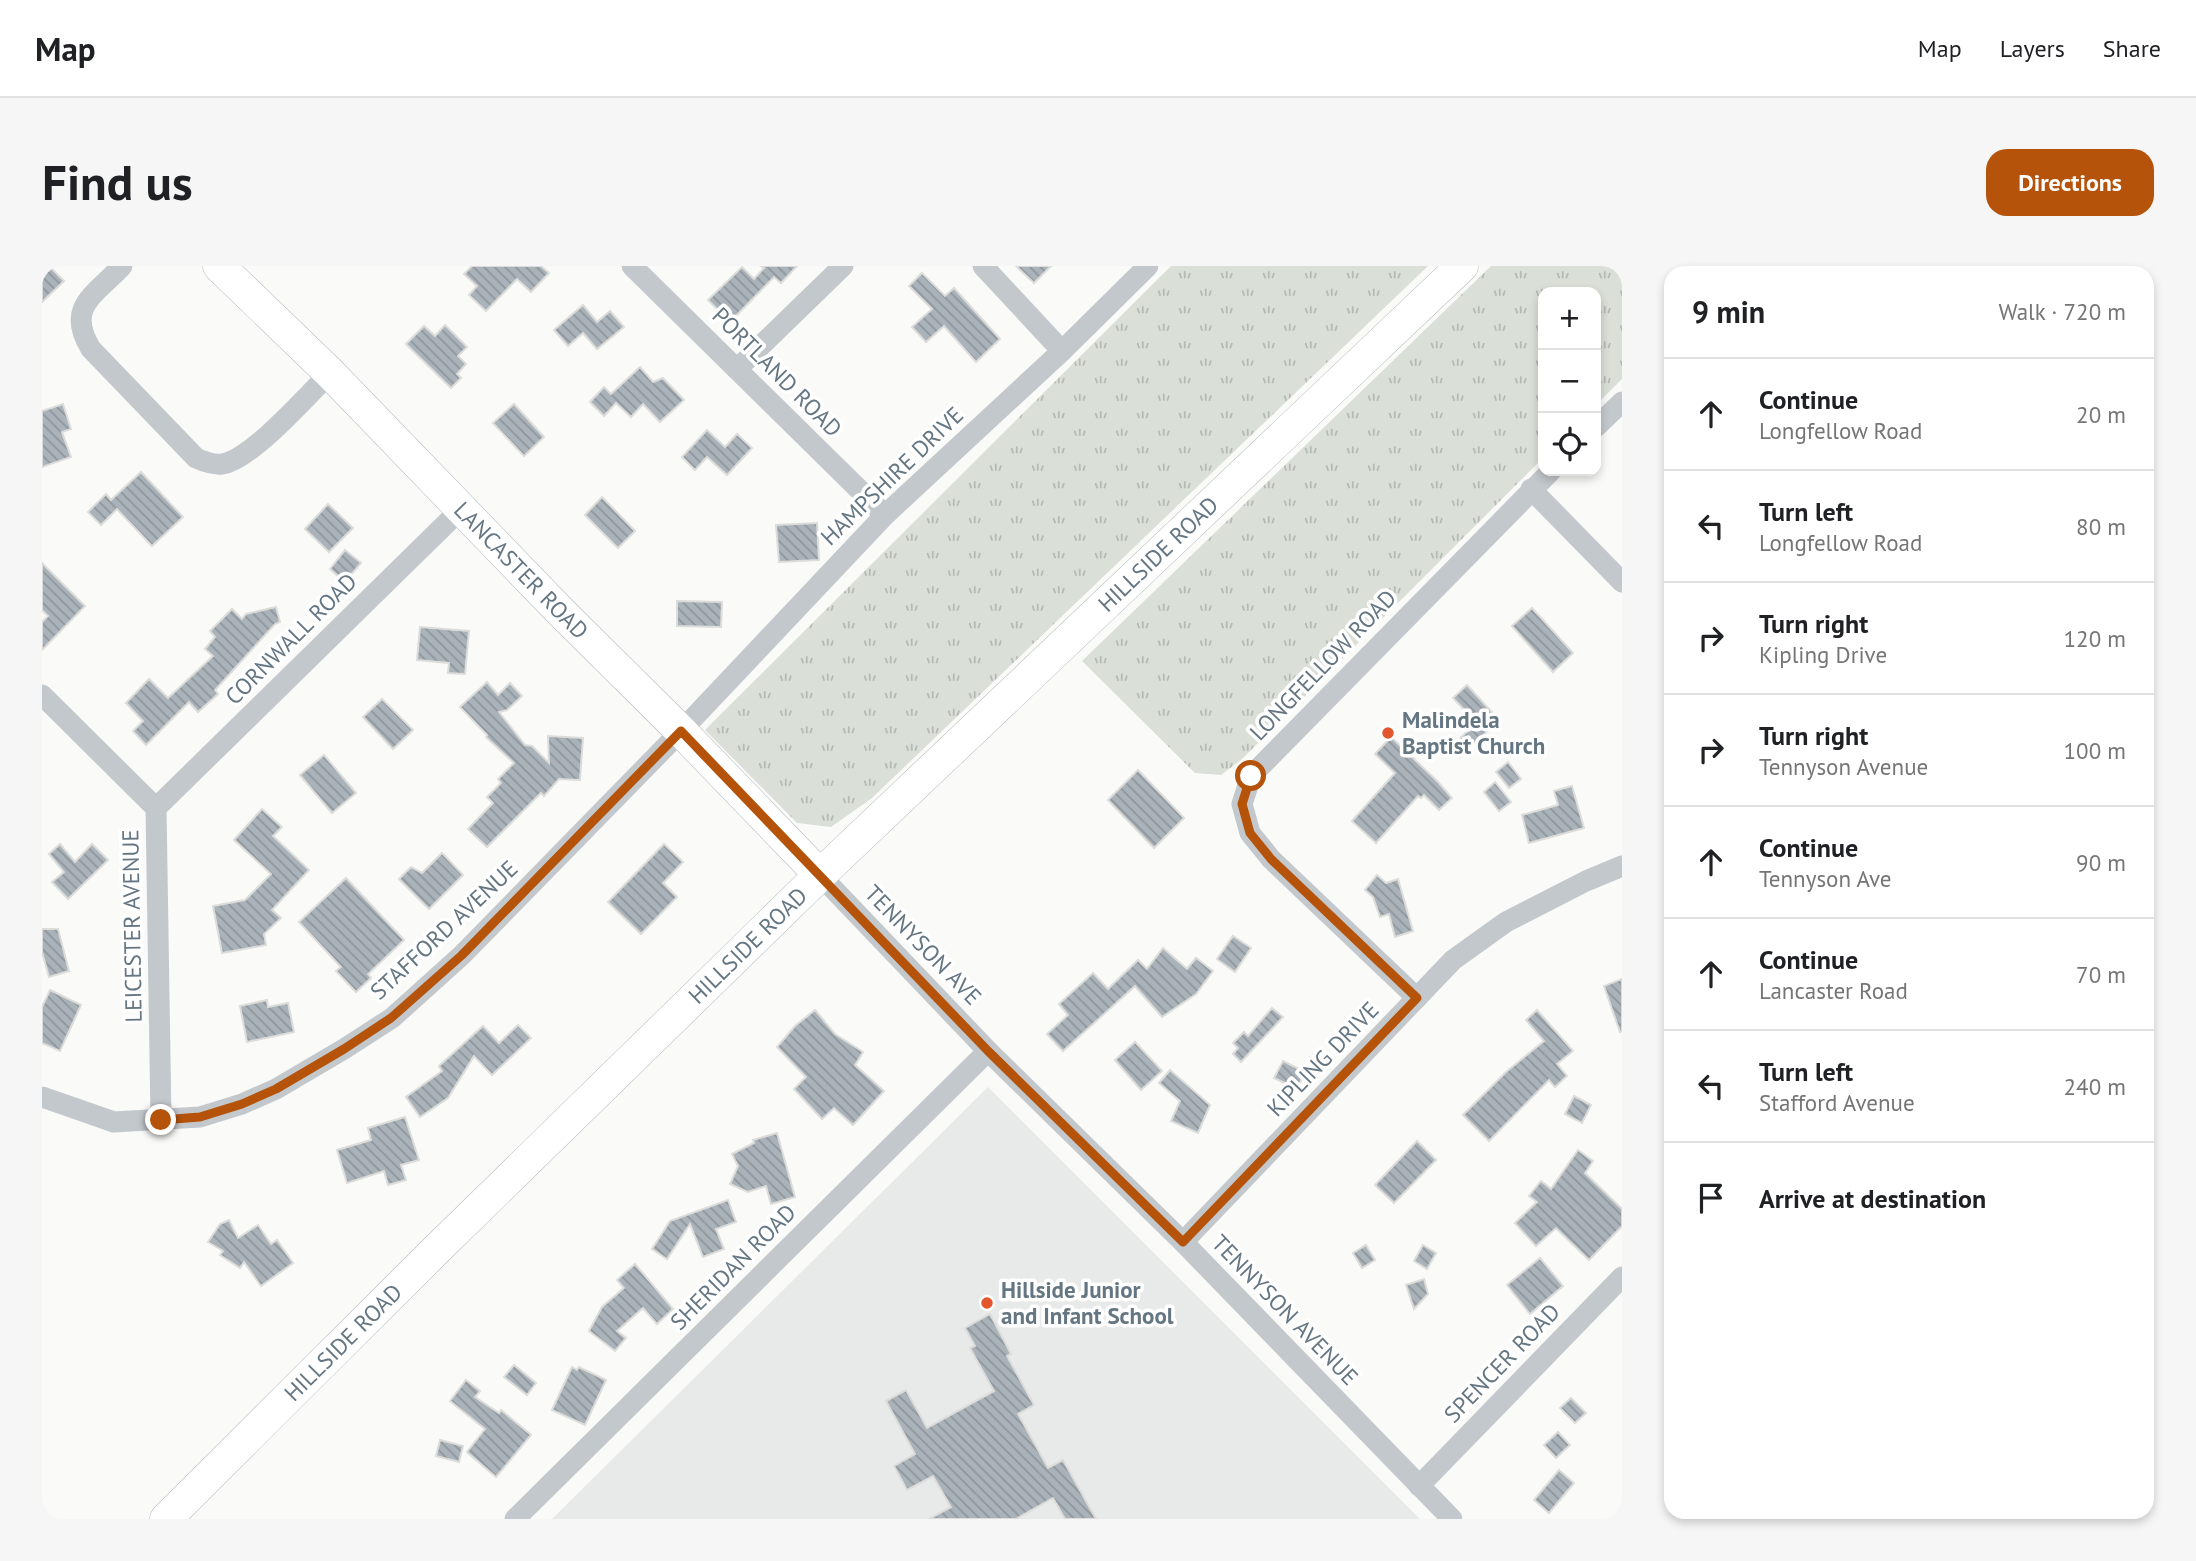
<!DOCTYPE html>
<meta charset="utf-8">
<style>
:root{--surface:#fff;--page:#f6f6f6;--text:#202124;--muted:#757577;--line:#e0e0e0;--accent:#b45309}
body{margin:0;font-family:"PT Sans",sans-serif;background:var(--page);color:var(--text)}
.controls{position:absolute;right:21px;top:21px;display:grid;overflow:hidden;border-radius:14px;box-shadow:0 4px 10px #0003}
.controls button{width:63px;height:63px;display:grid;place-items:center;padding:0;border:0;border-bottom:2px solid var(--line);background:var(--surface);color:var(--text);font:35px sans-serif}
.stop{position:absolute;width:21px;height:21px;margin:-16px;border:5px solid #b45309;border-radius:50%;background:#fff}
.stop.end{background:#b45309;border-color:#fff;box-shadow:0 2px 7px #0008}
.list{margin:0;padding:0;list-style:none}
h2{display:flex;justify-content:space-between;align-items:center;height:91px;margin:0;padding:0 28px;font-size:30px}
h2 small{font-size:23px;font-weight:400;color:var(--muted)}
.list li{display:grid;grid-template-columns:46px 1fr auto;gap:21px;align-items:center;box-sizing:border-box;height:112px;padding:0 28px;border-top:2px solid var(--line)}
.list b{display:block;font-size:26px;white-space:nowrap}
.list p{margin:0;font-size:23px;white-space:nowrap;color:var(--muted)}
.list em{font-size:23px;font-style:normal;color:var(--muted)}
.icon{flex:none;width:38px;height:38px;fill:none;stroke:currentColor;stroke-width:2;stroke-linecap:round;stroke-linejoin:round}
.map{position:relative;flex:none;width:1580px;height:1253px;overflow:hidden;border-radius:21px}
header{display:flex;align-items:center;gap:42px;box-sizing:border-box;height:98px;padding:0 35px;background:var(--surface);border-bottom:2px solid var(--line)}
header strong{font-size:33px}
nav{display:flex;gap:38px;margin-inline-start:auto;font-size:24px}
.intro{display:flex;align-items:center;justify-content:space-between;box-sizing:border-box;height:168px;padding:0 42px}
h1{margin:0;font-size:49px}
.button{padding:18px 32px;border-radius:21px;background:var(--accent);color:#fff;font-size:24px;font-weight:700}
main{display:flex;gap:42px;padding:0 42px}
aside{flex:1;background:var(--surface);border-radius:21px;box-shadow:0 4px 10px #0003}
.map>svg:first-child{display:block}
</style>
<header>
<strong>Map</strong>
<nav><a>Map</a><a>Layers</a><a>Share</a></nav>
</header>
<div class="intro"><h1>Find us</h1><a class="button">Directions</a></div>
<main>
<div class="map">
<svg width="1580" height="1253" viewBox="0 0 1580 1253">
<defs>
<pattern id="grass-tufts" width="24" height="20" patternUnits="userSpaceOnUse" patternTransform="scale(1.75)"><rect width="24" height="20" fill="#dadfd7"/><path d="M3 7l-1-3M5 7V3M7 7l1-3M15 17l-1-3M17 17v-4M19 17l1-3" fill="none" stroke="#b4b9b4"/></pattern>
<pattern id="building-back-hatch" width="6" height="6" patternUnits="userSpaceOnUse" patternTransform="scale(1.75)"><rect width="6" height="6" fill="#aab3b9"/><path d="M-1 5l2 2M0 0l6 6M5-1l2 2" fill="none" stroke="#8e969c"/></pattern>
</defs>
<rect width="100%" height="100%" fill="#fafaf8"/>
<polygon fill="#e8e9e9" points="946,821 1378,1253 510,1253"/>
<g fill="url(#grass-tufts)">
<polygon points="1129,0 1386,0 830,532 789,561 755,557 663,464"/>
<polygon points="1449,0 1580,0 1580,113 1554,139 1554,26 1501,26 1501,192 1199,494 1179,509 1153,507 1040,395"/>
</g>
<g fill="url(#building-back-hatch)" stroke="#dcdcda" stroke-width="2">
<polygon points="0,0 7,0 22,15 0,36"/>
<polygon points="430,0 499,0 507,7 489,26 475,13 444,45 427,29 435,20 422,8"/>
<polygon points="719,0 755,0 739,17 732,11 688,56 666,34 700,1 712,13 722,2"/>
<polygon points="974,0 1009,0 992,17"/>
<polygon points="880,7 903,30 912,22 958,73 934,96 902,60 884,76 870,61 890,43 867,20"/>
<polygon points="541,39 555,56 568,45 582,61 555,83 541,67 526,80 512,64"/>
<polygon points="403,59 425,81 416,90 424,98 415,108 419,112 409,122 364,78 382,60 393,70"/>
<polygon points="598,101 611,116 621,112 642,134 618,156 601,138 589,151 574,137 562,150 548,136 562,121 569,128"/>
<polygon points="21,138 29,163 20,166 29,191 0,201 0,145"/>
<polygon points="472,138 502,171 482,190 451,157"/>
<polygon points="665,164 683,181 695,168 710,182 685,209 665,191 653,204 640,191"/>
<polygon points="99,206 141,251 110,280 75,243 59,259 46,246 64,228 69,234"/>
<polygon points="560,231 593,265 576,282 543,249"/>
<polygon points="286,238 311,262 287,286 263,263"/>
<polygon points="775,257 777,294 737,296 734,259"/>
<polygon points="303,284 319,297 303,316 288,303"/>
<polygon points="0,297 43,340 0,384 0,356 6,350 0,344"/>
<polygon points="635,335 680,336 679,361 635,360"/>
<polygon points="234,341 238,356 233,358 173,424 176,428 156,446 147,436 104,479 91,465 101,455 84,437 107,413 126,432 171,390 163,383 173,371 168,365 190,343 200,353 204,348"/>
<polygon points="1490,342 1531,387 1511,406 1470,360"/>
<polygon points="378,361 427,365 423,408 406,407 407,397 375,394"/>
<polygon points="445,416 456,429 468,417 480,430 465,444 457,446 483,479 490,480 507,497 506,470 541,472 538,514 517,513 502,530 499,527 445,581 426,563 451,537 445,531 459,517 456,513 472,497 444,471 445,469 418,441"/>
<polygon points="1425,419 1457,454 1418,491 1409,481 1434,457 1437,459 1411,432"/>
<polygon points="340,433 371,464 351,483 321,451"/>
<polygon points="1349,471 1395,515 1410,532 1397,544 1382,529 1379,532 1376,530 1334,577 1310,555 1353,507 1333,488"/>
<polygon points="282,489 314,527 290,547 258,509"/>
<polygon points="1466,496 1479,513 1467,522 1454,506"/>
<polygon points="1096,504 1142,552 1112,582 1066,534"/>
<polygon points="1453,516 1469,536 1457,545 1442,526"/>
<polygon points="1530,520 1542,562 1487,577 1480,549 1516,539 1512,525"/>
<polygon points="220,543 240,561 231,570 267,604 230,644 239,652 222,668 224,679 180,687 171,640 203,634 229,608 192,574"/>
<polygon points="18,578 33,596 50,578 66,594 26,633 10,616 22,606 7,588"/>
<polygon points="622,578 641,596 621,617 635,631 599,668 566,636"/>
<polygon points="400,587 421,609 387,643 357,613 369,601 380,607"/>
<polygon points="1335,609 1344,617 1356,613 1371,665 1353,671 1347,648 1338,651 1331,631 1323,624"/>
<polygon points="304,612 362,674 326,708 329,712 314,726 294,705 299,701 257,656"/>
<polygon points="0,663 16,663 27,705 7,711 0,686"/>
<polygon points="1191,670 1209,682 1193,706 1175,693"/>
<polygon points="1121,682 1145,703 1154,692 1171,705 1154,728 1120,751 1093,720 1021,785 1005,768 1026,749 1017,738 1051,707 1066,723 1096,694 1105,703"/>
<polygon points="1580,713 1580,765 1578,766 1562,720"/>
<polygon points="8,724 39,739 18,785 0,777 0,741"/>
<polygon points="225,734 226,741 246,737 252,766 205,776 198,740"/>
<polygon points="1230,742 1241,751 1199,796 1191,788 1196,782 1191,777 1202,766 1206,770"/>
<polygon points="773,744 793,768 821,786 813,799 842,825 811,859 792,842 780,853 752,823 764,811 735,781 753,760"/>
<polygon points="1495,744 1531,785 1515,798 1525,810 1513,821 1507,814 1447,875 1421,849 1464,806 1502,775 1484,754"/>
<polygon points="476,759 489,772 450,809 432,790 406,832 378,851 364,831 400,805 397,800 441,760 457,777"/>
<polygon points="1093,776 1120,805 1099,824 1073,794"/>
<polygon points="1241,795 1263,806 1255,823 1232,812"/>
<polygon points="1128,804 1168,839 1156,867 1129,855 1138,835 1117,817"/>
<polygon points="1532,830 1549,839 1540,857 1523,848"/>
<polygon points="363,851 377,894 359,899 364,914 346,919 342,905 305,917 295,884 329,874 326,862"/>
<polygon points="735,867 753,931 729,938 724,920 706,926 688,918 696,900 690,888 712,877 711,874"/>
<polygon points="1375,875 1394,894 1352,937 1333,919"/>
<polygon points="1536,884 1551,895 1543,907 1580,943 1580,960 1547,994 1514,962 1494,980 1473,957 1495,936 1487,930 1499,915 1509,923"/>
<polygon points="686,934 694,956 674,963 682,983 661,991 648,958 625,993 610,983 628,955"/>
<polygon points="187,954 196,972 216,959 229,978 235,974 251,997 219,1020 202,996 198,1002 178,989 181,985 166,976 178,958"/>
<polygon points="1324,979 1333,994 1320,1002 1311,987"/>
<polygon points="1381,979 1394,987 1385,1003 1372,995"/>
<polygon points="1498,992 1521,1020 1488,1048 1465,1019"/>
<polygon points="593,998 631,1043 615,1058 601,1042 575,1065 584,1072 573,1085 547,1065 560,1041 582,1022 575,1014"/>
<polygon points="1382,1013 1386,1028 1372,1043 1364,1019"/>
<polygon points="948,1048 969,1088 965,1090 992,1139 976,1148 1006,1202 1021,1194 1054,1253 1023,1253 1011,1232 974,1253 887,1253 909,1241 891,1210 865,1224 852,1200 873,1188 844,1135 864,1124 885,1162 952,1125 928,1082 933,1080 923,1062"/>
<polygon points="472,1099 494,1117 485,1129 462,1111"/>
<polygon points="530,1101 535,1104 537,1101 564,1114 543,1159 510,1144"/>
<polygon points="424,1114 438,1125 433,1131 457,1147 459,1144 489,1169 454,1211 425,1186 443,1163 408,1135"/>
<polygon points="1529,1132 1544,1147 1533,1157 1518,1142"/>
<polygon points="1516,1166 1528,1179 1514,1192 1502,1179"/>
<polygon points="398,1174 421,1180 417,1196 394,1190"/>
<polygon points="1517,1204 1532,1217 1507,1247 1492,1234"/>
</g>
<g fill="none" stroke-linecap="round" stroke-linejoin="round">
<defs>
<g id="secondary">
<path id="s1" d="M177 0 288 107 518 345 639 465 778 609"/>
<path id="s2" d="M124 1253 392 986 778 609 1420 0"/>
</g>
</defs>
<use href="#secondary" stroke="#b3babf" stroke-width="33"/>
<g stroke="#c3c8cc" stroke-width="21">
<path d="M80 0C53 29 23 41 49 83L154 192C163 196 171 199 180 198 209 194 266 129 288 107"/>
<polyline points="590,0 843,249"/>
<polyline points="941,0 1020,85"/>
<polyline points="695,103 801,0"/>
<polyline points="1554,161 1580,136"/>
<polyline points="1489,223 1580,316"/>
<polyline points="0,429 114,542 119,854"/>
<polyline points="114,542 420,242"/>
<polyline points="778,609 946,785 1141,976 1410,1253"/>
<polyline points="1375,732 1229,593 1208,567 1200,538 1209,510 1509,205"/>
<polyline points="0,831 72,856 158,851 200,838 234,823 302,783 350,752 420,689 639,465 843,249 1020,85 1106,0"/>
<polyline points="1141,976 1411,694 1464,656 1544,615 1580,600"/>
<polyline points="1377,1220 1580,1011"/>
<polyline points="473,1253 946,785"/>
</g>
<use href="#secondary" stroke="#fff" stroke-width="32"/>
</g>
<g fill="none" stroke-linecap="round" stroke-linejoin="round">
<polyline stroke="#b45309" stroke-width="9" points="119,854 158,851 200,838 234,823 302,783 349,752 420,689 639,465 946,785 1141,976 1375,732 1229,593 1208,567 1200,538 1209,510"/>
</g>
<g fill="#e4572e" stroke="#fff" stroke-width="2.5">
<circle cx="1346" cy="467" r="7"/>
<circle cx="945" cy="1037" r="7"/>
</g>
<g text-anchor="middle" stroke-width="7" stroke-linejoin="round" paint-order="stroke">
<g font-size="23" fill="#657683" stroke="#fff">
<text transform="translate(735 106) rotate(45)" y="8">PORTLAND ROAD</text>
<text transform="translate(850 210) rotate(-44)" y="8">HAMPSHIRE DRIVE</text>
<text dy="8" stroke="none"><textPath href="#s2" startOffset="1384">HILLSIDE ROAD</textPath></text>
<text dy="8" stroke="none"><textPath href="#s1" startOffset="429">LANCASTER ROAD</textPath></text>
<text transform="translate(249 373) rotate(-45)" y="8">CORNWALL ROAD</text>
<text transform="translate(1281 399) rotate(-46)" y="8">LONGFELLOW ROAD</text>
<text transform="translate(90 660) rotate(-91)" y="8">LEICESTER AVENUE</text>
<text transform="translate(402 664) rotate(-43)" y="8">STAFFORD AVENUE</text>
<text transform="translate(881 679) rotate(46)" y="8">TENNYSON AVE</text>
<text dy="8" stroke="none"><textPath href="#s2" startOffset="817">HILLSIDE ROAD</textPath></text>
<text transform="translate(1281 793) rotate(-46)" y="8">KIPLING DRIVE</text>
<text transform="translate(691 1001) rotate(-45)" y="8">SHERIDAN ROAD</text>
<text transform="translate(1243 1044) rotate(46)" y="8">TENNYSON AVENUE</text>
<text dy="8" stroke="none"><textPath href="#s2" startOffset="250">HILLSIDE ROAD</textPath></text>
<text transform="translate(1460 1097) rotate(-46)" y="8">SPENCER ROAD</text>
</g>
<g font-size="23" font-weight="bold" fill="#657683" stroke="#fff" text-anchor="start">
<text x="1360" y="462">Malindela<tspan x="1360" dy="26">Baptist Church</tspan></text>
<text x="959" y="1032">Hillside Junior<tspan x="959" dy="26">and Infant School</tspan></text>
</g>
</g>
</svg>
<div class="controls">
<button>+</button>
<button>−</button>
<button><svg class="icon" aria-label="locate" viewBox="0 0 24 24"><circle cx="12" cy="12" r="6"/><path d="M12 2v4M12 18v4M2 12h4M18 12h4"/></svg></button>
</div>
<div class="stop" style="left:1209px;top:510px"></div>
<div class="stop end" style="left:119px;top:854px"></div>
</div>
<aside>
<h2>9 min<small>Walk · 720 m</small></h2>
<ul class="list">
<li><svg class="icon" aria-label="ahead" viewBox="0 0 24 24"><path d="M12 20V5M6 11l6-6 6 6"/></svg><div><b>Continue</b><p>Longfellow Road</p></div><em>20 m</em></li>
<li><svg class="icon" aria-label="left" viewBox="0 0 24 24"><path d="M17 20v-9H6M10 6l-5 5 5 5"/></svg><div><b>Turn left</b><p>Longfellow Road</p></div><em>80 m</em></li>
<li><svg class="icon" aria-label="right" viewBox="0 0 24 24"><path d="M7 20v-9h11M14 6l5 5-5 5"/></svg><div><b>Turn right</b><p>Kipling Drive</p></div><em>120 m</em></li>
<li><svg class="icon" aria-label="right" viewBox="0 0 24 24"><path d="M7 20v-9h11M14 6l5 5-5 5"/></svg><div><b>Turn right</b><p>Tennyson Avenue</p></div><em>100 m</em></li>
<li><svg class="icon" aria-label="ahead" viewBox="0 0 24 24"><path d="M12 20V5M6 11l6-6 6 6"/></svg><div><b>Continue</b><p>Tennyson Ave</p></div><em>90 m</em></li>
<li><svg class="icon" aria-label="ahead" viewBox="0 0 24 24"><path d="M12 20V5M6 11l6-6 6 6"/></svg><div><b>Continue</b><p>Lancaster Road</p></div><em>70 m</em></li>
<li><svg class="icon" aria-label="left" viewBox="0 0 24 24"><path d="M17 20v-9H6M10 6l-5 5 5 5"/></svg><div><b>Turn left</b><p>Stafford Avenue</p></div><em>240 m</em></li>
<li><svg class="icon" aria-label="arrive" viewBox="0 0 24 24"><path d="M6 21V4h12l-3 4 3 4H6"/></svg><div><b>Arrive at destination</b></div></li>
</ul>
</aside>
</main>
